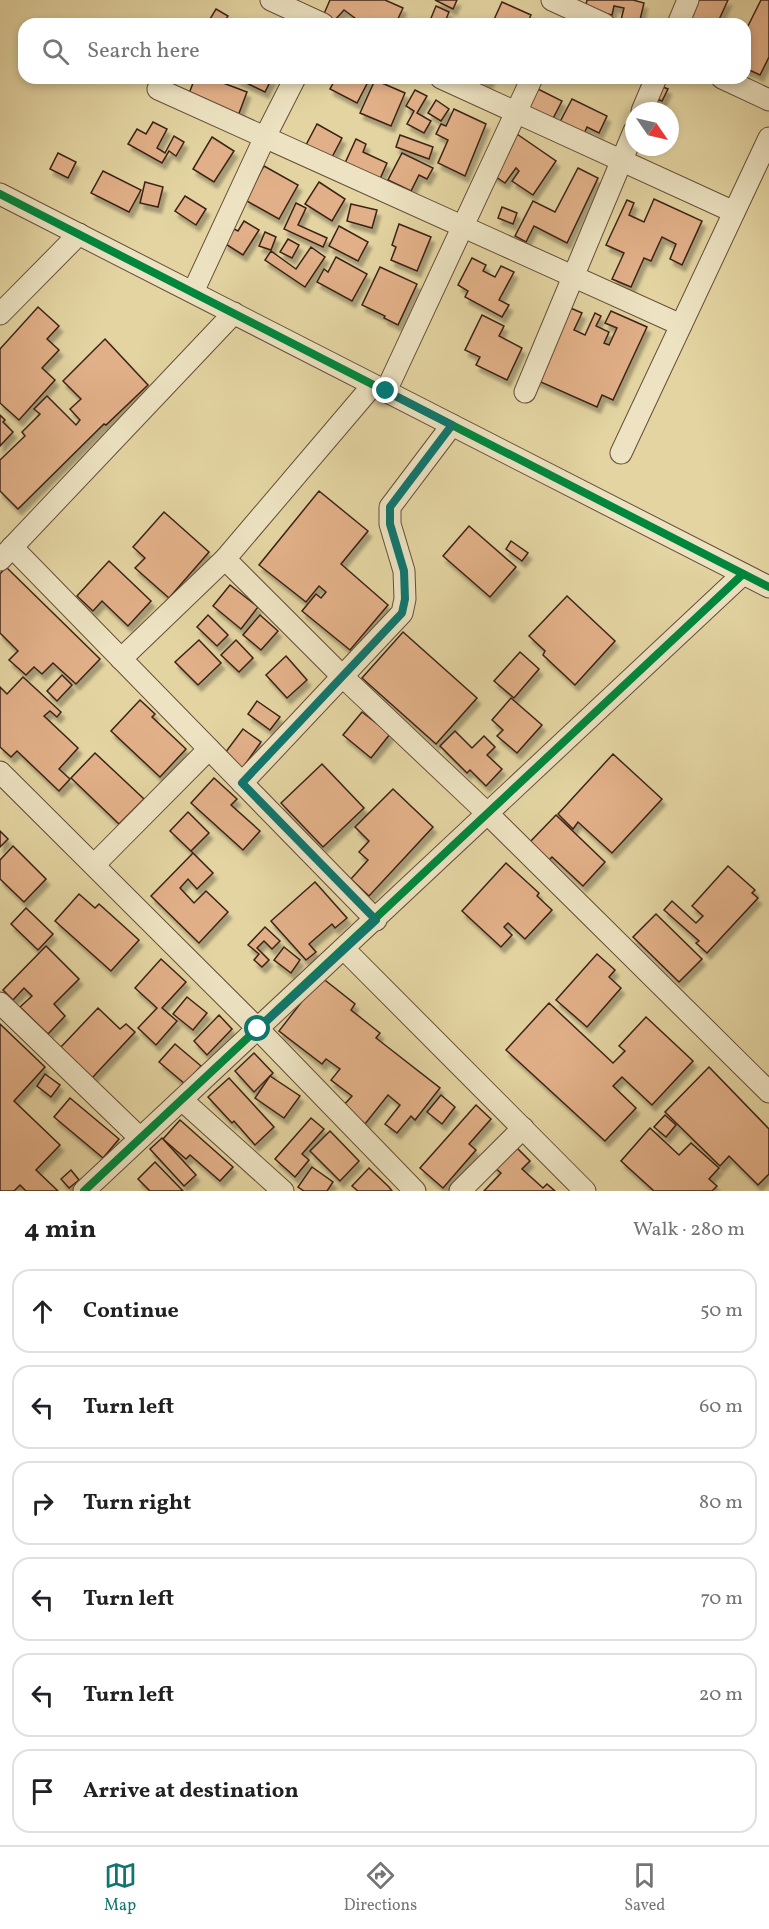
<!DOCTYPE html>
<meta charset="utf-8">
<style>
:root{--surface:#fff;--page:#f2f2f2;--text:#202124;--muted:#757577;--line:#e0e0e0;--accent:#0f766e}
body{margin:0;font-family:Vollkorn,serif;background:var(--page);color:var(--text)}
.compass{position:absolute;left:625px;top:102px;width:54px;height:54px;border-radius:50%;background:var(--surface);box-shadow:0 3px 9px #0003;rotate:124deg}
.stop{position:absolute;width:18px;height:18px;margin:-14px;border:4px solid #0f766e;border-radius:50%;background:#fff}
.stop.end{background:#0f766e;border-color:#fff;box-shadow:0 2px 6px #0008}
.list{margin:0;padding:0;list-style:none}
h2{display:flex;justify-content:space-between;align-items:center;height:78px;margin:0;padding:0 24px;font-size:26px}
h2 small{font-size:20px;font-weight:400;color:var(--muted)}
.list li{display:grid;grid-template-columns:39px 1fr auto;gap:18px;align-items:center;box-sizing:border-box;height:84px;margin:0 12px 12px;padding:0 12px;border:2px solid var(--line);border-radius:18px}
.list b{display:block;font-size:22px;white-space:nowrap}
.list em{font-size:20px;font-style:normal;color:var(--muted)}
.icon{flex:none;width:33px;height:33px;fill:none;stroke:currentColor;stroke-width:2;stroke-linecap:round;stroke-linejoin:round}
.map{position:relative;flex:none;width:769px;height:1191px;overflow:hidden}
.search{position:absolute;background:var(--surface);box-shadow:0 3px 9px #0003;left:18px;right:18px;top:18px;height:66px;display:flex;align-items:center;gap:15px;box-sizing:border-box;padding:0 21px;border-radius:18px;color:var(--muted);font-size:22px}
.sheet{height:654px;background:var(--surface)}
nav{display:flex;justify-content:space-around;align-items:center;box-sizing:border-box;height:84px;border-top:2px solid var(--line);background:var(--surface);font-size:16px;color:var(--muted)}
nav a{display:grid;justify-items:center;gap:3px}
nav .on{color:var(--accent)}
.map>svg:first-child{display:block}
</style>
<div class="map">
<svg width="769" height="1191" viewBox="0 0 769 1191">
<defs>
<filter id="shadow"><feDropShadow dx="3.5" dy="6" stdDeviation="1.5" flood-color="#0004"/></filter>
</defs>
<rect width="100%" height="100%" fill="#e3d4a1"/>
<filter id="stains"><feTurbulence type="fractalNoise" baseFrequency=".00333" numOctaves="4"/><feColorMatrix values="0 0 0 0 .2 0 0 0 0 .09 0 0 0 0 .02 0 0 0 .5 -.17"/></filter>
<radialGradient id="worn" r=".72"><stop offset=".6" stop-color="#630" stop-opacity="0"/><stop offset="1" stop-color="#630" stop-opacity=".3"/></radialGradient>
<g fill="#e2b088" stroke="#3c2217" stroke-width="1.5" filter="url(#shadow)">
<polygon points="330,0 385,0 403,8 396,23 400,24 363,24 344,10 334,21 323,16"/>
<polygon points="435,0 457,0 453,9"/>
<polygon points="587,0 633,0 644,3 639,24 620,24 624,8 614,6 612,15 585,9"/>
<polygon points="693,0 728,0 717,24 682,24"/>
<polygon points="761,0 769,0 769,57 760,75 745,68 745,32"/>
<polygon points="502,2 531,15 527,24 492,24"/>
<polygon points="436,6 449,12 444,24 429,23"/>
<polygon points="216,9 228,16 223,24 207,24"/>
<polygon points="195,78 210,78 247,92 238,116 188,96"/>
<polygon points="236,78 272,78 265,92"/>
<polygon points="336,78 370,78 357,103 330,89"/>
<polygon points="476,78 491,78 488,83"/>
<polygon points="375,80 405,93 391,126 360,113"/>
<polygon points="658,85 668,89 662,101 652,97"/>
<polygon points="532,86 562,101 548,128 518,112"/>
<polygon points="415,90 427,96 417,113 431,121 424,133 407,124 414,111 406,106"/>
<polygon points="572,99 607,116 599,133 587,127 584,134 560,122"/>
<polygon points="436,100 449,109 441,121 428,113"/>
<polygon points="454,109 486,124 465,176 438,163 448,140 436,134 441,124 446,126"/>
<polygon points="153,122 167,129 157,148 165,153 174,136 184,142 176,156 169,151 162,163 128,144 137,129 146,134"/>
<polygon points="317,124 342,138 331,159 306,145"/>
<polygon points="514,132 556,161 533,195 512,181 519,171 516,168 505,183 487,171"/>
<polygon points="400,135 433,147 429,159 396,147"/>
<polygon points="212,137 234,151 214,182 193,169"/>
<polygon points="356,139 366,144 363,152 387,163 376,188 341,172"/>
<polygon points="58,153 76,162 68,178 50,169"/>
<polygon points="402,153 433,168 427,179 419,175 411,191 388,180"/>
<polygon points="264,166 298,185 279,219 245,200"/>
<polygon points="578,168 598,178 567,243 534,226 526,242 515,236 533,201 555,212"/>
<polygon points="103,171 141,190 129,212 91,193"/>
<polygon points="145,182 163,187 158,207 140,203"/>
<polygon points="319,182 345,199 332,221 305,204"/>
<polygon points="185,196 206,209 196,225 175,211"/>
<polygon points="654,199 702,221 682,265 670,259 676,244 662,237 651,261 644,258 631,287 612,279 624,253 606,245 627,200 634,203 629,215 644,222"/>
<polygon points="296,203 306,208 298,225 327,238 323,247 284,229"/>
<polygon points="351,204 377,210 372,228 347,221"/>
<polygon points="502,207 517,213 513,224 498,218"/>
<polygon points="244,221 259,230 243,255 224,243 234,229 238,231"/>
<polygon points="399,224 431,237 417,271 391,260 396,247 392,245"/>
<polygon points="339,226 368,242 358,261 329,246"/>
<polygon points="265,232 276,237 271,250 259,246"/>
<polygon points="288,239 299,245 292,258 280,252"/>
<polygon points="311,247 325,257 305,287 265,260 271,251 296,269"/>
<polygon points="336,257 367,274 352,301 317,282 324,269 328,272"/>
<polygon points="472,258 486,265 483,271 495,277 501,266 514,272 499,300 509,305 502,317 465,297 468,291 458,285"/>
<polygon points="380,267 417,284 398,325 384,318 385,316 362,305"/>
<polygon points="559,303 582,313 574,330 585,335 595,313 601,316 596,326 609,332 604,343 609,345 617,328 605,323 611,311 647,327 613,400 602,395 597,407 525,375"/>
<polygon points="38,307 59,326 47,339 59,350 42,368 55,380 19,420 0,403 0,349"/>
<polygon points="482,315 504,326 499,336 522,348 507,380 476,365 480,357 465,350"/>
<polygon points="105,339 148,385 106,425 104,424 18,509 0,491 0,460 25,436 22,432 40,414 34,409 47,396 76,425 80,420 70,409 81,399 63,381"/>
<polygon points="0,415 5,420 3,422 13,432 0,446"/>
<polygon points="319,491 368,531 341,564 388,605 350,650 302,611 316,594 321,598 326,592 319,586 306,602 259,565"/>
<polygon points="164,512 209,552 169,598 135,568 145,558 133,547"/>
<polygon points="469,526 516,567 490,597 443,556"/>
<polygon points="511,541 528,553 522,561 506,549"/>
<polygon points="109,561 151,601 128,626 102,601 93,611 77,596"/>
<polygon points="6,567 100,659 76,684 53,663 42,674 34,667 26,675 9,660 18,651 0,633 0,574"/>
<polygon points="230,585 258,607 241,629 213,606"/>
<polygon points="567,596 615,641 575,685 543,655 545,651 529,636"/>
<polygon points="208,615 228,635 217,646 197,627"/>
<polygon points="260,615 278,631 261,650 243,635"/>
<polygon points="403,632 477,698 436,744 362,678"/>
<polygon points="199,640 221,663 198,685 175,662"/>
<polygon points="236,640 253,658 239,672 221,655"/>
<polygon points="520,652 539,669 514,698 494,681"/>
<polygon points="286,656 307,680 287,698 266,675"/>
<polygon points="62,675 72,685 57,701 47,691"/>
<polygon points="23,677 61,712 57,717 50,711 44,716 78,748 59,769 70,779 59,791 17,751 11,757 0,747 0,687 7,694"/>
<polygon points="511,698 542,725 517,753 497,736 503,730 492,720"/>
<polygon points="140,700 155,714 152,717 186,749 160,777 111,731"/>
<polygon points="257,701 280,717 270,730 248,714"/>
<polygon points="362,712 390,734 371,758 343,735"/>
<polygon points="243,729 261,742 241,770 222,757"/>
<polygon points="455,731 472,748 484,736 495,747 487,755 502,769 486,786 470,770 467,773 440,746"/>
<polygon points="95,753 144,799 119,824 71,778"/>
<polygon points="613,754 662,799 612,853 578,822 573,829 558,814"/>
<polygon points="322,764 364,808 323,847 281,803"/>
<polygon points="214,778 237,799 231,805 260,831 243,850 191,803"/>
<polygon points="393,789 433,827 369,896 351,879 368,860 359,852 369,841 355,827"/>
<polygon points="188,812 209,833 191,851 213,873 197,889 188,879 180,888 194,903 206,891 228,912 199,943 151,896 193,853 170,831"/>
<polygon points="556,815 605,862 583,886 552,857 547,862 528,844"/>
<polygon points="0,831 8,839 0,847"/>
<polygon points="13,846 46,879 24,902 0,879 0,860"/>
<polygon points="506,863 539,893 537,896 552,910 525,939 508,923 504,927 512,935 501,947 462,911"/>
<polygon points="728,866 755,890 752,893 758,898 707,953 696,943 699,941 664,910 672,901 696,923 703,916 692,906"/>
<polygon points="315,882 347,918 335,928 332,924 309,944 316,952 306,960 271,921"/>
<polygon points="79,894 95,908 99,904 139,940 111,971 55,921"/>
<polygon points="26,908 53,934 38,950 11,924"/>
<polygon points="656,914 702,959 679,982 633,937"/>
<polygon points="265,927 280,941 272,949 264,941 257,948 269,960 262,967 254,960 259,954 248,945"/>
<polygon points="46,946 79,979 54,1004 65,1016 48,1034 20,1007 32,996 24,988 13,1000 3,990"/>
<polygon points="284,947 300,960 291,973 274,960"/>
<polygon points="597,954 615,970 609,977 621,988 587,1027 556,1000"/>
<polygon points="161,959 186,982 162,1008 177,1021 156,1045 138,1028 157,1008 135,988"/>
<polygon points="321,977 355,1004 351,1010 380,1033 376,1038 440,1088 415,1120 411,1116 397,1133 385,1124 400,1105 388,1095 365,1124 343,1106 352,1096 331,1080 340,1069 326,1059 322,1064 279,1031"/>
<polygon points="187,997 207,1013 193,1030 173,1014"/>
<polygon points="549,1003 613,1063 625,1051 619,1046 646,1017 693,1061 652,1105 622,1077 613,1086 636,1108 605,1141 506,1050"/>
<polygon points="98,1008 120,1029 126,1024 135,1032 92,1078 60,1048"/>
<polygon points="219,1015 232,1029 207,1055 194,1041"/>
<polygon points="0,1024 45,1067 14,1101 60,1145 36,1170 58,1191 26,1191 20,1185 14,1191 0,1191"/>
<polygon points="175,1044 201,1066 185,1084 159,1062"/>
<polygon points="254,1053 273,1073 254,1092 235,1071"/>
<polygon points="709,1067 769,1129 769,1174 758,1185 729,1156 720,1166 665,1112"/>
<polygon points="45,1074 60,1085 51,1097 37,1086"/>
<polygon points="270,1076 300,1096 284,1118 255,1098"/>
<polygon points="229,1078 274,1127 255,1145 234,1121 232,1123 208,1097"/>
<polygon points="441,1095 455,1107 442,1124 427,1112"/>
<polygon points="70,1098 119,1139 103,1158 54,1117"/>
<polygon points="476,1105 491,1119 469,1144 476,1150 443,1188 420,1168"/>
<polygon points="665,1115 676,1125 666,1137 654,1127"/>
<polygon points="311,1118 324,1129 302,1154 309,1160 295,1177 275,1159"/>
<polygon points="180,1120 233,1167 220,1181 190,1155 186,1159 163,1139"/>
<polygon points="650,1128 679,1155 691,1143 719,1168 709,1179 717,1186 712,1191 654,1191 621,1161"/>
<polygon points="330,1131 359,1161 340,1181 310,1151"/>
<polygon points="162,1138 196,1175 184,1186 150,1149"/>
<polygon points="517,1148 530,1161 522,1169 543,1188 547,1184 555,1191 484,1191 501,1173 493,1166"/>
<polygon points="155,1162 183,1191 150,1191 138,1179"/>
<polygon points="312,1167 333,1182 327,1191 304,1191 298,1187"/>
<polygon points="369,1168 389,1187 392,1191 358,1191 352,1186"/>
<polygon points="71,1170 79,1180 69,1188 61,1179"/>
</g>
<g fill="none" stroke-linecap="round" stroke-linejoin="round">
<defs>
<g id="minor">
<polyline points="271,0 323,24"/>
<polyline points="552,0 604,24"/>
<polyline points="678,24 688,0"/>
<polyline points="441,78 734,212"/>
<polyline points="722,78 769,100"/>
<polyline points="158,89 681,325"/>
<polyline points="642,111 656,78"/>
<polyline points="0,194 769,587"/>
<polyline points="193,292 265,137 295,78"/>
<polyline points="0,314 79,234"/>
<polyline points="386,391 532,78"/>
<polyline points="525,392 634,131"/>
<polyline points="621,453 769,138"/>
<polyline points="12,547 376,920"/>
<polyline points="225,559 342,676 488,814 769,1092"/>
<polyline points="0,560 234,313"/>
<polyline points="121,659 225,559 373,385"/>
<polyline points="0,772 258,1029 415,1191"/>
<polyline points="242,783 402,613 405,599 404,571 390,524 390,507 452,425"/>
<polyline points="94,865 209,749"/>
<polyline points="344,949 585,1191"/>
<polyline points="0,1003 140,1138"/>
<polyline points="182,1100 283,1191"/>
<polyline points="84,1191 743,574"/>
<polyline points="460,1191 523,1128"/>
</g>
</defs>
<use href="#minor" stroke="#664e3a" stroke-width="23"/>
<use href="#minor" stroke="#ede3c2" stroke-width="21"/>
<defs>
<g id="cycleway">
<polyline points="0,194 769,587"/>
<polyline points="84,1191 743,574"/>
</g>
</defs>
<use href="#cycleway" stroke="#ede3c2" stroke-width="11"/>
<use href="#cycleway" stroke="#00873e" stroke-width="8"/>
</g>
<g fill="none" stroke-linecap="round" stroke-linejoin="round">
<polyline stroke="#0f766e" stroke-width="8" points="258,1029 376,920 242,783 402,613 405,599 404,571 390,524 390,507 452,425 386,391"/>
</g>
<rect width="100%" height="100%" filter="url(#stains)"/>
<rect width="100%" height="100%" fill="url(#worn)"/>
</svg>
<svg class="compass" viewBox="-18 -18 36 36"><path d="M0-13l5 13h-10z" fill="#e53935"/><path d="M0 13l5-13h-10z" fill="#757577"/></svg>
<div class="stop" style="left:258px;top:1029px"></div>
<div class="stop end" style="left:386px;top:391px"></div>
<div class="search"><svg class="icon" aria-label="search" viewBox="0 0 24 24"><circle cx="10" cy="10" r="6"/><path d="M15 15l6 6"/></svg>Search here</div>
</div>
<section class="sheet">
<h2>4 min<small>Walk · 280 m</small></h2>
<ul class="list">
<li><svg class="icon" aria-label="ahead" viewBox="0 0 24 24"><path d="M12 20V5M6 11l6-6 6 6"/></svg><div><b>Continue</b></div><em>50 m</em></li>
<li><svg class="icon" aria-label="left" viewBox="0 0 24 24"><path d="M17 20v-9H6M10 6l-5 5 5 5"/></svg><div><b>Turn left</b></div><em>60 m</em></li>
<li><svg class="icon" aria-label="right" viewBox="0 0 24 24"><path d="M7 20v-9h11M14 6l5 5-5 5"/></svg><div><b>Turn right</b></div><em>80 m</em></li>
<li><svg class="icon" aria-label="left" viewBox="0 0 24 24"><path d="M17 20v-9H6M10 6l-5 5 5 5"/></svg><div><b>Turn left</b></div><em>70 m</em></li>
<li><svg class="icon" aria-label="left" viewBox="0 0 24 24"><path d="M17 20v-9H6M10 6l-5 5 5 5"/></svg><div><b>Turn left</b></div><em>20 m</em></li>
<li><svg class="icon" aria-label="arrive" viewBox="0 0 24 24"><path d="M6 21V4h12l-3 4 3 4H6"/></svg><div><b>Arrive at destination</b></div></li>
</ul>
</section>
<nav>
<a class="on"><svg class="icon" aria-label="map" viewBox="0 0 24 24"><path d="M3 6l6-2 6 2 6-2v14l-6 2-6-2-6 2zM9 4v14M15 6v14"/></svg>Map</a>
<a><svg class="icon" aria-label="directions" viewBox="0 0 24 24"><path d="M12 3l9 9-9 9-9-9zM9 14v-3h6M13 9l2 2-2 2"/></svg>Directions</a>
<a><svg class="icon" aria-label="saved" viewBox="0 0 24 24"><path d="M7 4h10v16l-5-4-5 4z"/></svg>Saved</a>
</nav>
